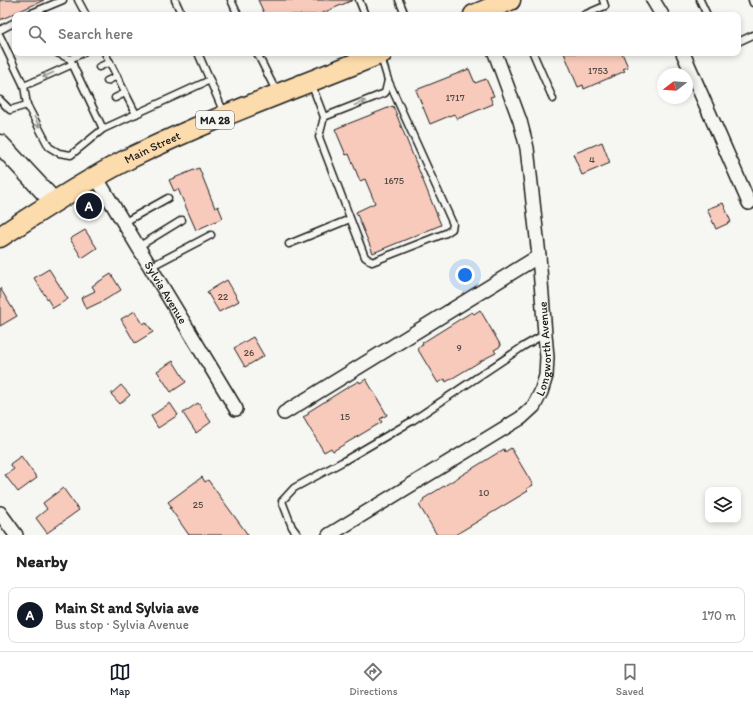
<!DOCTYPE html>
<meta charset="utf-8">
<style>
:root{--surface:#fff;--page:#f6f6f6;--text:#222;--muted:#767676;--line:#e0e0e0;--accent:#111827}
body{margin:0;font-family:Itim,sans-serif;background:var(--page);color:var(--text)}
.controls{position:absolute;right:12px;bottom:12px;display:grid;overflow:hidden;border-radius:8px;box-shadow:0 2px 6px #0003}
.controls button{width:36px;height:36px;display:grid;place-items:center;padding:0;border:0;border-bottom:1px solid var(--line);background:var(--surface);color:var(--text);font:20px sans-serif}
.compass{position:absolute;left:657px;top:68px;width:36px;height:36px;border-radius:50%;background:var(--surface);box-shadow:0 2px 6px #0003;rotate:253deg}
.you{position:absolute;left:465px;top:275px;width:14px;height:14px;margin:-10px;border:3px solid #fff;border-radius:50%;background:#1a73e8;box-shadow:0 0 0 6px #1a73e833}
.badge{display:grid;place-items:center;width:26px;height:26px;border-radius:50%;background:var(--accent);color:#fff;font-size:13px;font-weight:700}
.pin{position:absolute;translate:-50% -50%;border:2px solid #fff;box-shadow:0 1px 4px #0006}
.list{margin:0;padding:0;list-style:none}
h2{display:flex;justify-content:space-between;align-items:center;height:52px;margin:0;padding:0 16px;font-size:17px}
h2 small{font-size:13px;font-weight:400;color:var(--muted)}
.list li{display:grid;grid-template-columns:26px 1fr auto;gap:12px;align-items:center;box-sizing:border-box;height:56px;margin:0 8px 8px;padding:0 8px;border:1px solid var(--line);border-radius:8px}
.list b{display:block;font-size:15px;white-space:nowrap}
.list p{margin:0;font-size:13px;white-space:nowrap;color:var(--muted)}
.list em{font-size:13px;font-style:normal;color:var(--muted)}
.icon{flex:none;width:22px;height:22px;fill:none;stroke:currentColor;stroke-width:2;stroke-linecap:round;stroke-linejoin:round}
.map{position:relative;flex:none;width:753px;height:535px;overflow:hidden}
.search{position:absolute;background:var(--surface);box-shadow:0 2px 6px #0003;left:12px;right:12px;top:12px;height:44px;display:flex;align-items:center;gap:10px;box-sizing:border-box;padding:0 14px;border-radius:8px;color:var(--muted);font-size:15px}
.sheet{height:116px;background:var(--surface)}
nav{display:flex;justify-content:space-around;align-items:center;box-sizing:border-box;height:56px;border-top:1px solid var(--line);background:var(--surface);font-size:11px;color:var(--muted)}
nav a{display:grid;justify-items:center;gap:2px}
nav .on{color:var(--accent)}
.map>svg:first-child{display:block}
</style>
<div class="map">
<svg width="753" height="535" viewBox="0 0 753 535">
<rect width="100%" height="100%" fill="#f6f6f2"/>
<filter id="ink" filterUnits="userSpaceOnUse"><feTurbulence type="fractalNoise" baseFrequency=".025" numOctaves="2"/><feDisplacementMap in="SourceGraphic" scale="8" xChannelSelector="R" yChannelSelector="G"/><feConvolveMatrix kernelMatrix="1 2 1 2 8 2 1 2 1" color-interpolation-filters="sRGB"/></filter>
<g filter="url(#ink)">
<g fill="#f8cabb" stroke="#1c1c1c">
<polygon points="0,0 44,0 0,20"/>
<polygon points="258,0 353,0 318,15 265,15"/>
<polygon points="564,53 622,53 628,67 623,69 625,71 584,89 583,85 578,87"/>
<polygon points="469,69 475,83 486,79 494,96 490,97 493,104 457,119 454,114 430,124 416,90"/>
<polygon points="393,106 441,225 373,253 356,212 375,203 365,179 360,181 349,154 346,155 335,129"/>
<polygon points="602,142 610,163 582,175 573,154"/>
<polygon points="199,168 215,208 218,206 223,218 196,230 178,189 174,191 169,180"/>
<polygon points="723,203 731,222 716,229 707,209"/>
<polygon points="85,230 97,248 82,258 70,239"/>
<polygon points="49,269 68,299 53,308 34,278"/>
<polygon points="111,274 121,290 105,300 86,309 81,298 95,291 92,286"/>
<polygon points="227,280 239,301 219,312 207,292"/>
<polygon points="0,288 17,316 0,326"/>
<polygon points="480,310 501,346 494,350 496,353 486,358 446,382 445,379 438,383 417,348 423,345 422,343 462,318 472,312 474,314"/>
<polygon points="135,311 143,324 146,322 153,332 135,343 121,319"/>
<polygon points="253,337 264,356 245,367 234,348"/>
<polygon points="173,361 186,382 171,392 157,371"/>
<polygon points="366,379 387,415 380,419 382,422 333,451 331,448 324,452 303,417 309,414 308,412 348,387 359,381 360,383"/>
<polygon points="121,385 130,395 120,404 111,394"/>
<polygon points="170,403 178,415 158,428 151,416"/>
<polygon points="198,403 211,422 196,433 183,413"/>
<polygon points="511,448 533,485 526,489 528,491 455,535 437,535 419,505 424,501 423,499 504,449 505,452"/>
<polygon points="21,456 37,478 18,492 5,475 14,469 10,464"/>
<polygon points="202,477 205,482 208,480 248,535 189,535 170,508 172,507 168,502"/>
<polygon points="63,488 79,510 47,533 36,518 47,509 43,503"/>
</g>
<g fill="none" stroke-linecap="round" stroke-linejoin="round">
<defs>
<g id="lane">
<polyline points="78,0 86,15"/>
<polyline points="175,0 182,15"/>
<polyline points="231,0 238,15"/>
<polyline points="359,0 365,15"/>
<polyline points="399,0 405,15"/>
<polyline points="700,0 707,15"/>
<polyline points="752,0 753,3"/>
<polyline points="27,15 63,0"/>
<polyline points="584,15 605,6 603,0"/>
<polyline points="0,30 15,22"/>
<polyline points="0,36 24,86 27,105 49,147 59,153 71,155 103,129"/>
<polyline points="738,42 753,35"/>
<polyline points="57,53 70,59 103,129 210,80"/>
<polyline points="105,53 136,114"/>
<polyline points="198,53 224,113"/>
<polyline points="257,53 277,93"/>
<polyline points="533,53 553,99"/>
<polyline points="70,59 83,53"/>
<polyline points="99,67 110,62"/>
<polyline points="107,81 117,76"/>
<polyline points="311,83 324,117 319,137 365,257 372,262 446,233 452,229 453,224 388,80 381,57"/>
<polyline points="24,86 73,64"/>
<polyline points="115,98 125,93"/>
<polyline points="0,100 10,110 27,105"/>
<polyline points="324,117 385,93 388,80"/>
<polyline points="123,223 168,198"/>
<polyline points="289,244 350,219"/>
<polyline points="138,247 182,220"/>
<polyline points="150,267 211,235"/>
<polyline points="298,535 292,527 282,501 294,488 342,462 412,421 524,346 545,334"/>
</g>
<g id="street">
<polyline points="653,0 662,15"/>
<polyline points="683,53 749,203"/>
<path id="s1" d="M96 177 236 409"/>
<polyline points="284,413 539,256"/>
<polyline points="0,513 16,535"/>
<path id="s2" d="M329 535 521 418 534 406 541 392 546 376 547 357 545 334 539 256 527 148 520 121 495 53"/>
</g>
<polyline id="secondary" points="0,144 54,202"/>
<g id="primary">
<polyline points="474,15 510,0"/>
<path id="s3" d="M0 237C42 209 85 181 130 158 212 118 298 87 382 53"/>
</g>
</defs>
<use href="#lane" stroke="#1c1c1c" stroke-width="9"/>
<use href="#street" stroke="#1c1c1c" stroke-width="16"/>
<use href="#secondary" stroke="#1c1c1c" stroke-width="21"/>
<use href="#primary" stroke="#1c1c1c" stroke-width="23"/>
<use href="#lane" stroke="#f6f6f2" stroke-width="6"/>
<use href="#street" stroke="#f6f6f2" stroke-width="13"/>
<use href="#secondary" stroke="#f6f6f2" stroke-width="18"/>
<use href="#primary" stroke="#fcdcac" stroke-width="20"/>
</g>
<defs><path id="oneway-shaft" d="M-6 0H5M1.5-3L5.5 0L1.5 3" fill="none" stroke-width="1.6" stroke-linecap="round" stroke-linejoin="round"/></defs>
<g stroke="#949492">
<use href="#oneway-shaft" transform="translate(48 75) rotate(156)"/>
<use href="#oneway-shaft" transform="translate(360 103) rotate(-21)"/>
<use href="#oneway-shaft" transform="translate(37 122) rotate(63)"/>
</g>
</g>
<g text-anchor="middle" stroke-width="3" stroke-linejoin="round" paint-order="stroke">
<g font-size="10" fill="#534844">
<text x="598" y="74">1753</text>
<text x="455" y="101">1717</text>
<text x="592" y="163">4</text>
<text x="394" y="184">1675</text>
<text x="223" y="300">22</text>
<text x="459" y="351">9</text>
<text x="249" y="356">26</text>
<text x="345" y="420">15</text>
<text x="484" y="496">10</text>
<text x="198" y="508">25</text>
</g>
<rect fill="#f6f6f2" stroke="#5d5d5c" stroke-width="1" x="196" y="111" width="38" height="18" rx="3"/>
<g font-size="11" font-weight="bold" fill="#1c1c1c">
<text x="215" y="124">MA 28</text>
</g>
<g font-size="12" fill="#1c1c1c" stroke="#f6f6f2">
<text dy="4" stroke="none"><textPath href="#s3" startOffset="177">Main Street</textPath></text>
<text dy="4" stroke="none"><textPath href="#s1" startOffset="135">Sylvia Avenue</textPath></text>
<text dy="4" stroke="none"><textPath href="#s2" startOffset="302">Longworth Avenue</textPath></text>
</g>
</g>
</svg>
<div class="controls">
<button><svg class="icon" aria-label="layers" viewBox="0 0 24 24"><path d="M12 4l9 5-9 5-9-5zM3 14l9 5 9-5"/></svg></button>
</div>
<svg class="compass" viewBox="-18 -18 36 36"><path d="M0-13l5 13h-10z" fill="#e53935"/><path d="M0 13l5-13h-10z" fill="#767676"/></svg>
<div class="you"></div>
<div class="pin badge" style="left:89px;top:206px">A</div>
<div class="search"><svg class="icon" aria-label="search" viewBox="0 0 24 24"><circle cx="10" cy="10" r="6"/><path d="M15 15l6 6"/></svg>Search here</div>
</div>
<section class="sheet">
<h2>Nearby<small></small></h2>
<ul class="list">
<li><span class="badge">A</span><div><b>Main St and Sylvia ave</b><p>Bus stop · Sylvia Avenue</p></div><em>170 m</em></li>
</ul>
</section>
<nav>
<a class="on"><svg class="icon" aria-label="map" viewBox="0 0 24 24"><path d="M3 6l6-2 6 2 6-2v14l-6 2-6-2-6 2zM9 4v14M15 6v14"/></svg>Map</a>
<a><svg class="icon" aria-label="directions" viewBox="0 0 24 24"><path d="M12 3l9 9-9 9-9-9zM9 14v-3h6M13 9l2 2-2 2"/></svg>Directions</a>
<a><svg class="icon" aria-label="saved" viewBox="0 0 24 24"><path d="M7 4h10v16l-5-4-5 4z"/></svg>Saved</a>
</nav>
